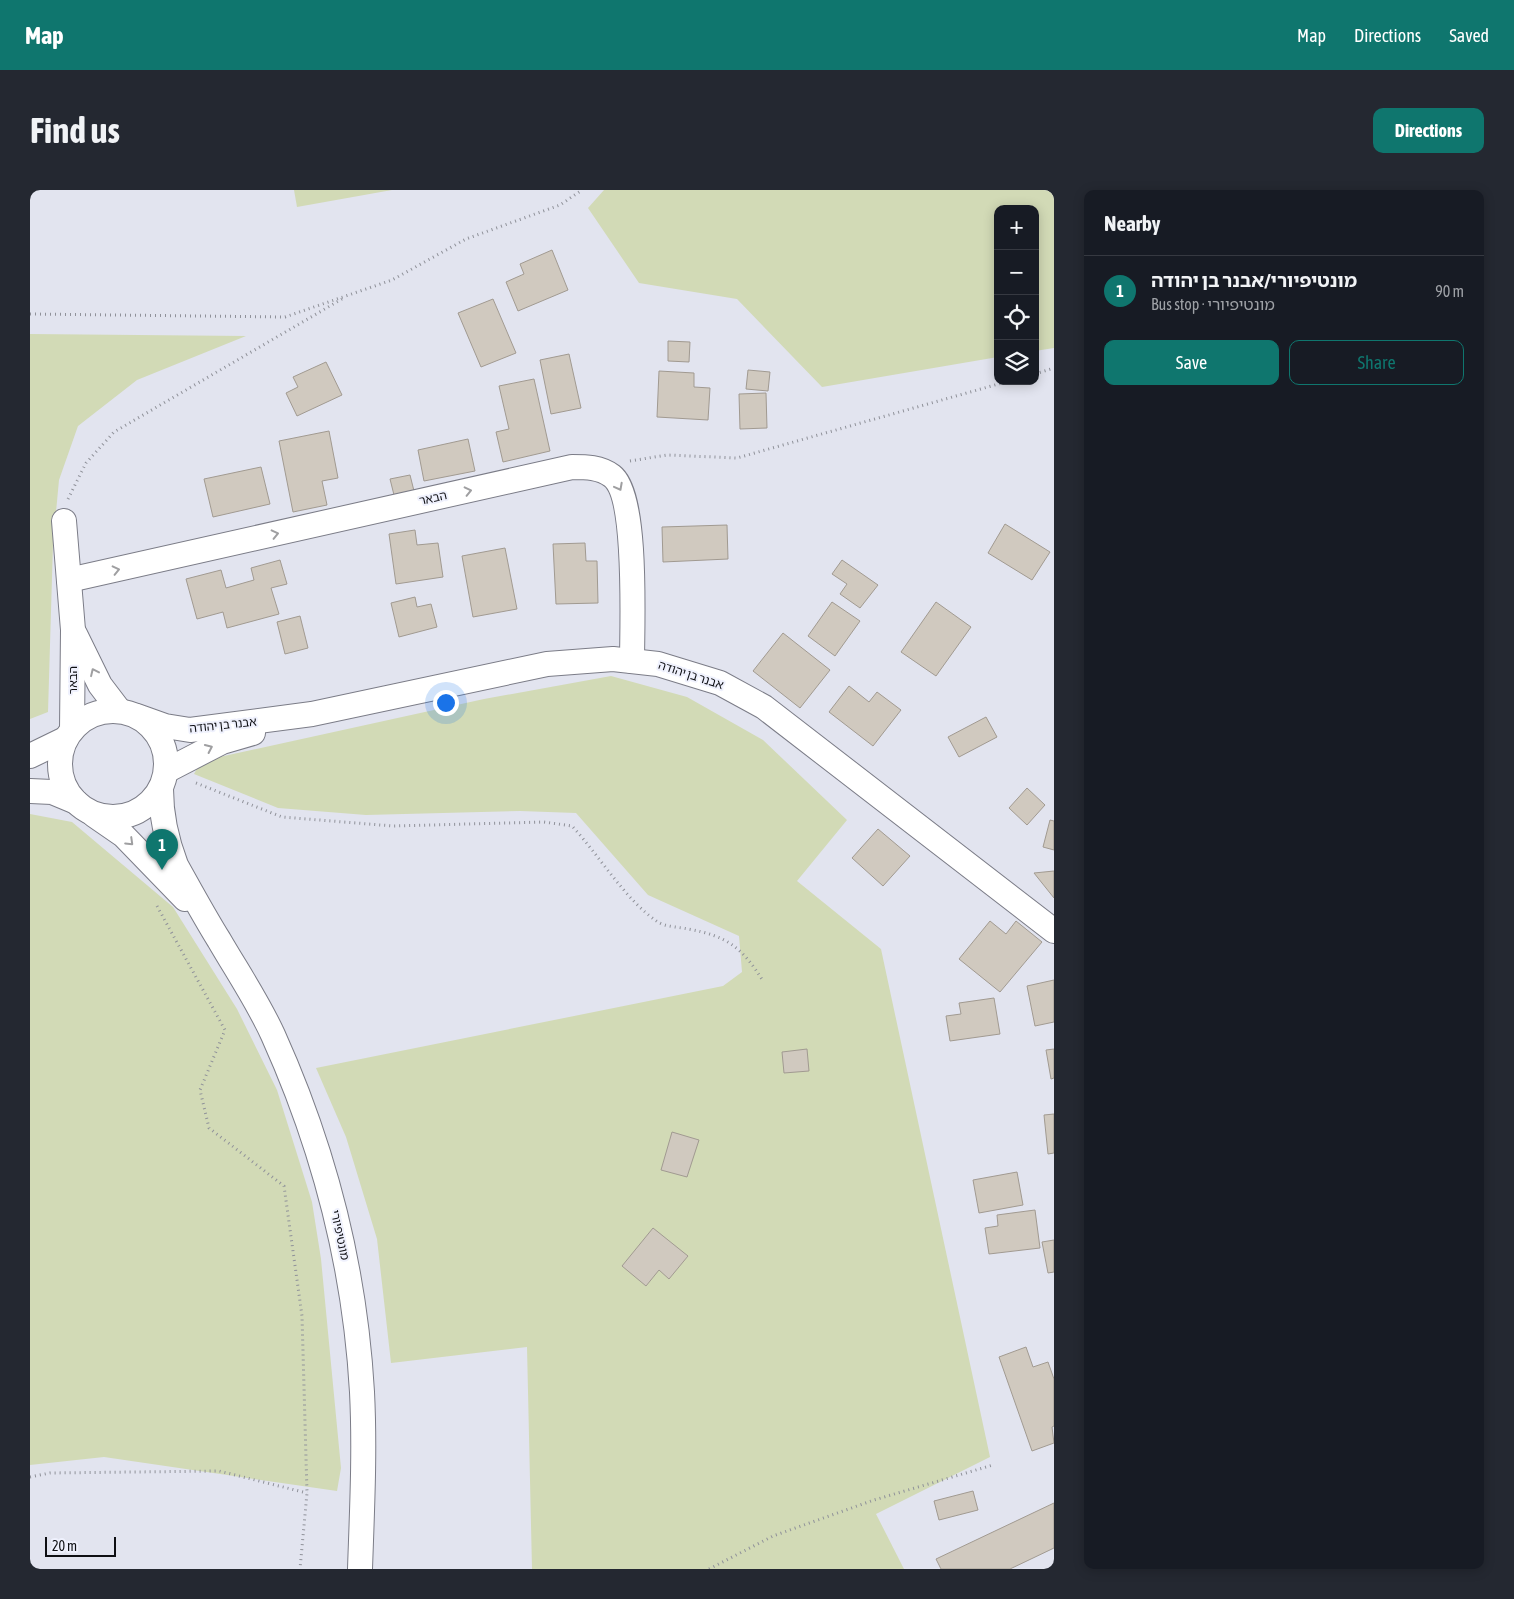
<!DOCTYPE html>
<meta charset="utf-8">
<style>
:root{--surface:#171b24;--page:#242831;--text:#f1f3f6;--muted:#9ea1a6;--line:#363941;--accent:#0f766e}
body{margin:0;font-family:"Asap Condensed","Noto Sans Hebrew",sans-serif;background:var(--page);color:var(--text)}
.controls{position:absolute;right:15px;top:15px;display:grid;overflow:hidden;border-radius:10px;box-shadow:0 2px 12px #0003}
.controls button{width:45px;height:45px;display:grid;place-items:center;padding:0;border:0;border-bottom:1px solid var(--line);background:var(--surface);color:var(--text);font:25px sans-serif}
.scale{position:absolute;left:15px;bottom:12px;width:71px;box-sizing:border-box;padding-left:5px;border:2px solid #0e0f13;border-top:0;font-size:14px;line-height:18px;white-space:nowrap;color:#0e0f13;-webkit-text-stroke:4px #eff1fd;paint-order:stroke}
.you{position:absolute;left:415px;top:512px;width:18px;height:18px;margin:-12px;border:4px solid #fff;border-radius:50%;background:#1a73e8;box-shadow:0 0 0 8px #1a73e833}
.badge{display:grid;place-items:center;width:32px;height:32px;border-radius:50%;background:var(--accent);color:#fff;font-size:16px;font-weight:700}
.pin{position:absolute;translate:-50% -41px;filter:drop-shadow(0 1px 2px #0008)}
.pin::after{content:'';position:absolute;top:26px;width:18px;height:15px;background:inherit;clip-path:polygon(0 0,100% 0,50% 100%)}
.list{margin:0;padding:0;list-style:none}
h2{display:flex;justify-content:space-between;align-items:center;height:65px;margin:0;padding:0 20px;font-size:21px}
h2 small{font-size:16px;font-weight:400;color:var(--muted)}
.list li{display:grid;grid-template-columns:32px 1fr auto;gap:15px;align-items:center;box-sizing:border-box;height:70px;padding:0 20px;border-top:1px solid var(--line)}
.list b{display:block;font-size:19px;white-space:nowrap}
.list p{margin:0;font-size:16px;white-space:nowrap;color:var(--muted)}
.list em{font-size:16px;font-style:normal;color:var(--muted)}
.actions{display:flex;gap:10px;padding:15px 20px}
.actions a{flex:1;padding:11px 0;border:1px solid var(--accent);border-radius:10px;text-align:center;font-size:18px;color:var(--accent)}
.actions .main{background:var(--accent);color:#fff}
.icon{flex:none;width:28px;height:28px;fill:none;stroke:currentColor;stroke-width:2;stroke-linecap:round;stroke-linejoin:round}
.map{position:relative;flex:none;width:1024px;height:1379px;overflow:hidden;border-radius:10px}
header{display:flex;align-items:center;gap:30px;box-sizing:border-box;height:70px;padding:0 25px;background:var(--accent);color:#fff}
header strong{font-size:24px}
nav{display:flex;gap:28px;margin-inline-start:auto;font-size:18px}
.intro{display:flex;align-items:center;justify-content:space-between;box-sizing:border-box;height:120px;padding:0 30px}
h1{margin:0;font-size:35px}
.button{padding:12px 22px;border-radius:10px;background:var(--accent);color:#fff;font-size:18px;font-weight:700}
main{display:flex;gap:30px;padding:0 30px}
aside{flex:1;background:var(--surface);border-radius:10px;box-shadow:0 2px 12px #0003}
.map>svg:first-child{display:block}
</style>
<header>
<strong>Map</strong>
<nav><a>Map</a><a>Directions</a><a>Saved</a></nav>
</header>
<div class="intro"><h1>Find us</h1><a class="button">Directions</a></div>
<main>
<div class="map">
<svg width="1024" height="1379" viewBox="0 0 1024 1379">
<rect width="100%" height="100%" fill="#e2e4ef"/>
<g fill="#d2dab6">
<polygon points="264,0 362,0 267,17"/>
<polygon points="574,0 1024,0 1024,158 1005,161 1005,19 968,19 968,167 792,197 707,109 609,93 558,18"/>
<polygon points="0,144 216,146 107,190 48,236 29,290 23,354 18,522 0,529"/>
<polygon points="581,486 657,507 733,550 817,630 767,691 851,759 960,1267 846,1324 874,1379 502,1379 497,1157 361,1173 347,1049 316,947 286,878 693,796 712,782 709,746 618,705 546,623 490,621 336,625 248,618 164,584 171,571 454,509"/>
<polygon points="0,624 42,632 143,717 207,819 247,900 282,1012 291,1069 311,1278 307,1301 74,1267 0,1275"/>
</g>
<g fill="#d0c9bf" stroke="#a19a91">
<polygon points="522,60 538,100 488,121 476,92 494,84 490,74"/>
<polygon points="463,109 486,163 451,177 428,123"/>
<polygon points="638,151 660,152 659,172 638,171"/>
<polygon points="539,164 551,218 521,224 510,170"/>
<polygon points="296,172 312,205 267,226 256,203 268,197 263,187"/>
<polygon points="718,180 740,182 738,201 716,199"/>
<polygon points="629,181 664,183 664,197 680,198 678,230 627,227"/>
<polygon points="504,189 520,261 473,272 466,242 479,239 469,196"/>
<polygon points="736,203 737,238 710,239 709,204"/>
<polygon points="299,241 308,288 292,291 297,315 263,322 249,251"/>
<polygon points="438,249 445,281 394,291 388,260"/>
<polygon points="231,277 240,314 183,327 174,289"/>
<polygon points="380,285 386,309 366,313 360,289"/>
<polygon points="975,334 1020,362 1002,390 958,363"/>
<polygon points="697,335 698,369 633,372 632,337"/>
<polygon points="385,340 387,355 408,353 413,387 366,394 359,344"/>
<polygon points="555,353 556,371 567,371 568,413 526,414 523,354"/>
<polygon points="475,358 487,419 443,427 432,366"/>
<polygon points="250,370 257,394 241,398 249,424 197,438 193,422 167,429 156,389 191,380 196,398 224,390 221,378"/>
<polygon points="812,370 848,395 830,418 810,404 817,394 802,384"/>
<polygon points="385,407 387,417 401,414 407,437 369,447 361,413"/>
<polygon points="802,412 830,431 805,466 778,446"/>
<polygon points="906,412 941,437 906,486 871,462"/>
<polygon points="270,426 278,458 255,464 247,432"/>
<polygon points="753,443 800,480 770,518 723,481"/>
<polygon points="819,496 839,512 847,502 871,520 843,556 799,522"/>
<polygon points="956,527 967,547 929,567 918,547"/>
<polygon points="997,598 1015,615 997,635 979,618"/>
<polygon points="1020,630 1024,631 1024,660 1013,657"/>
<polygon points="848,639 880,666 853,696 822,668"/>
<polygon points="1024,681 1024,708 1004,683"/>
<polygon points="960,731 976,744 986,731 1012,752 970,802 929,769"/>
<polygon points="1024,790 1024,832 1005,836 997,796"/>
<polygon points="964,808 970,844 920,851 916,826 931,824 929,813"/>
<polygon points="777,859 779,881 754,883 752,862"/>
<polygon points="1024,859 1024,888 1021,889 1016,860"/>
<polygon points="1024,924 1024,963 1018,964 1014,925"/>
<polygon points="642,942 669,950 657,987 631,980"/>
<polygon points="987,982 993,1015 949,1023 943,990"/>
<polygon points="1005,1020 1010,1058 959,1064 955,1038 968,1036 967,1025"/>
<polygon points="623,1038 658,1066 639,1089 629,1080 616,1096 592,1076"/>
<polygon points="1024,1050 1024,1082 1018,1083 1012,1052"/>
<polygon points="996,1157 1003,1177 1018,1172 1024,1189 1024,1236 1022,1237 1024,1253 1002,1261 969,1167"/>
<polygon points="943,1301 948,1320 909,1330 904,1311"/>
<polygon points="1024,1313 1024,1358 980,1379 911,1379 906,1369"/>
</g>
<g fill="none" stroke-linecap="round" stroke-linejoin="round">
<defs>
<g id="minor">
<polyline points="34,331 43,440 42,539"/>
<path d="M39 390 542 277C556 277 570 277 582 286 608 306 602 437 602 471"/>
<polyline points="45,444 70,495 89,520"/>
<circle cx="83" cy="574" r="53"/>
<polyline points="107,526 135,536 160,540 282,524 517,474 583,469 628,474 690,493 734,517 1024,741"/>
<polyline points="0,566 35,549"/>
<polyline points="136,581 192,552 223,543"/>
<path d="M131 599C131 626 136 649 146 675 160 700 174 726 189 750 207 781 228 812 243 845 294 958 325 1078 332 1202 335 1261 332 1320 330 1379"/>
<polyline points="0,601 22,602 46,612"/>
<polyline points="64,625 93,645 155,709"/>
</g>
</defs>
<use href="#minor" stroke="#7b7c87" stroke-width="26"/>
<g stroke="#8f9199" stroke-width="3" stroke-dasharray="1 4" stroke-linecap="butt">
<polyline points="0,124 255,127 362,90 436,49 530,15 552,0"/>
<polyline points="1005,184 1024,178"/>
<polyline points="600,271 637,265 707,268 979,191"/>
<polyline points="38,309 56,273 84,242 312,109"/>
<path d="M166 593 252 627 363 636 514 632 542 636C569 665 596 711 628 732 636 737 649 737 658 739 697 746 712 757 733 791"/>
<polyline points="127,716 195,840 170,900 179,938 254,996 272,1126 277,1303 270,1379"/>
<polyline points="0,1287 20,1283 189,1281 277,1303"/>
<polyline points="679,1379 743,1346 844,1310 963,1275"/>
</g>
<use href="#minor" stroke="#fff" stroke-width="24"/>
</g>
<defs><path id="oneway-chevron" d="M-2-3.5L2.5 0L-2 3.5" fill="none" stroke-width="1.6" stroke-linecap="round" stroke-linejoin="round" transform="scale(1.25)"/></defs>
<g stroke="#9f9fa1">
<use href="#oneway-chevron" transform="translate(589 297) rotate(62)"/>
<use href="#oneway-chevron" transform="translate(438 301) rotate(-13)"/>
<use href="#oneway-chevron" transform="translate(245 344) rotate(-13)"/>
<use href="#oneway-chevron" transform="translate(86 380) rotate(-13)"/>
<use href="#oneway-chevron" transform="translate(64 482) rotate(-115)"/>
<use href="#oneway-chevron" transform="translate(179 558) rotate(-25)"/>
<use href="#oneway-chevron" transform="translate(100 652) rotate(44)"/>
</g>
<g text-anchor="middle" stroke-width="4" stroke-linejoin="round" paint-order="stroke">
<g font-size="12" fill="#0e0f13" stroke="#eff1fd">
<text transform="translate(403 308) rotate(-13)" y="4">הבאר</text>
<text transform="translate(661 485) rotate(18)" y="4">אבנר בן יהודה</text>
<text transform="translate(43 490) rotate(-90)" y="4">הבאר</text>
<text transform="translate(193 535) rotate(-6)" y="4">אבנר בן יהודה</text>
<text transform="translate(310 1045) rotate(78)" y="4">מונטיפיורי</text>
</g>
</g>
</svg>
<div class="controls">
<button>+</button>
<button>−</button>
<button><svg class="icon" aria-label="locate" viewBox="0 0 24 24"><circle cx="12" cy="12" r="6"/><path d="M12 2v4M12 18v4M2 12h4M18 12h4"/></svg></button>
<button><svg class="icon" aria-label="layers" viewBox="0 0 24 24"><path d="M12 4l9 5-9 5-9-5zM3 14l9 5 9-5"/></svg></button>
</div>
<div class="scale">20 m</div>
<div class="you"></div>
<div class="pin badge" style="left:132px;top:680px">1</div>
</div>
<aside>
<h2>Nearby<small></small></h2>
<ul class="list">
<li><span class="badge">1</span><div><b>מונטיפיורי/אבנר בן יהודה</b><p>Bus stop · מונטיפיורי</p></div><em>90 m</em></li>
</ul>
<div class="actions"><a class="main">Save</a><a>Share</a></div>
</aside>
</main>
